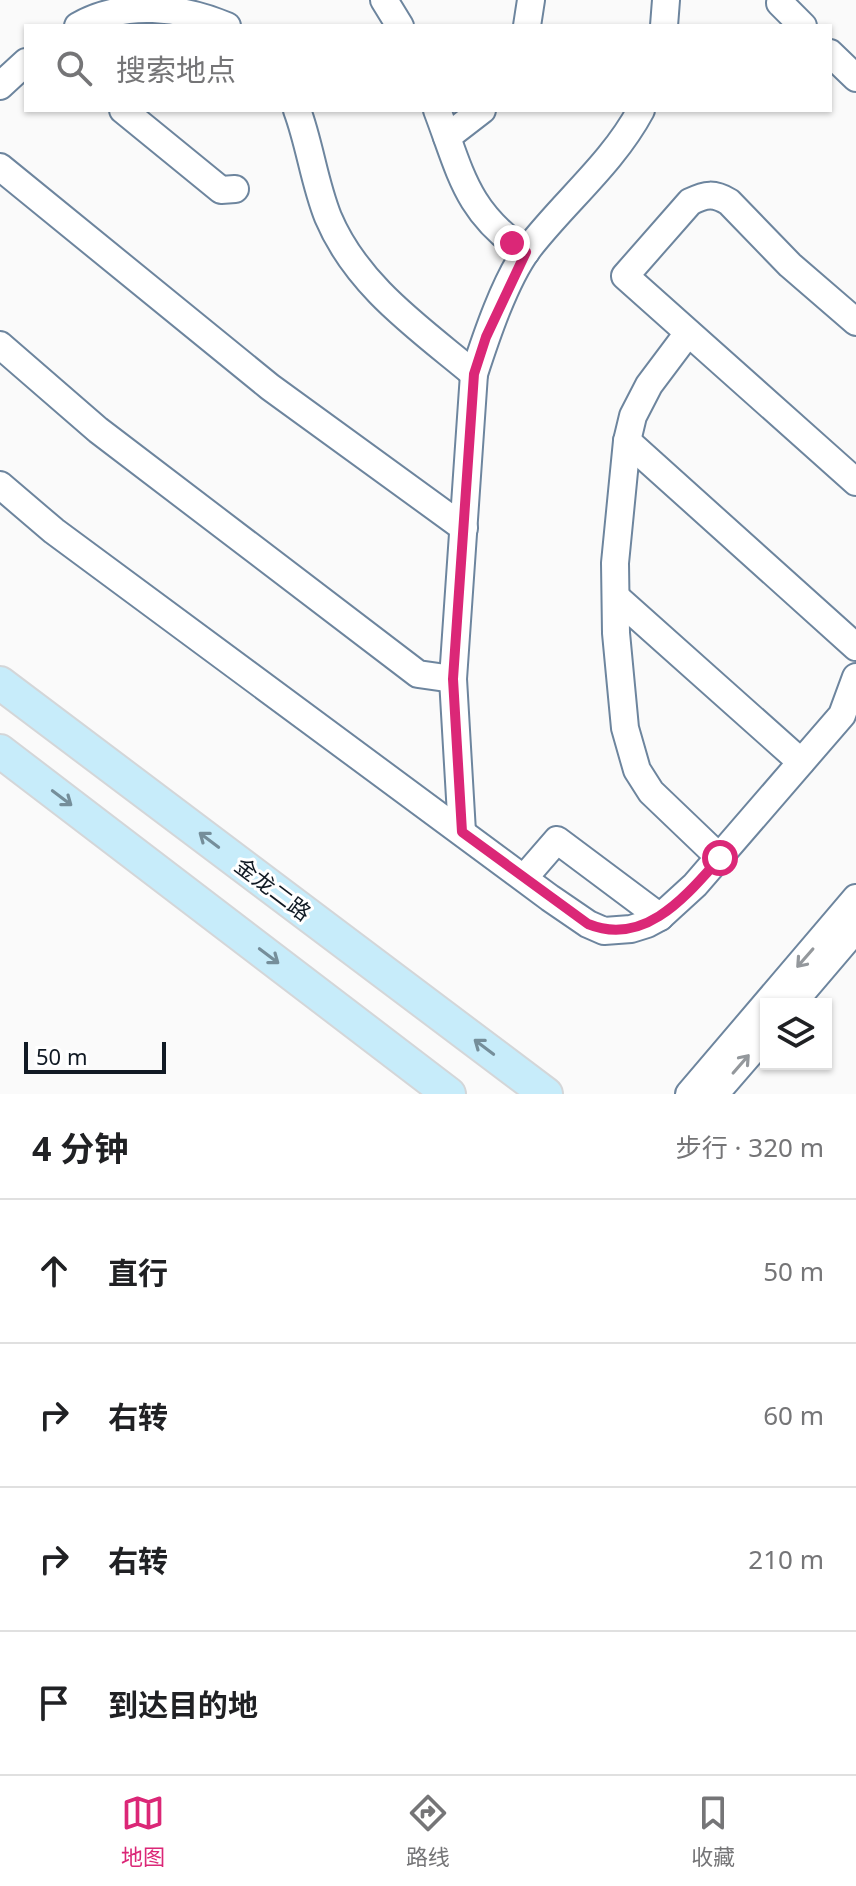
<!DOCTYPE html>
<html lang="zh">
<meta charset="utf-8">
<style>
:root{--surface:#fff;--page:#f2f2f2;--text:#202124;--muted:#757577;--line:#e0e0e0;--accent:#db2777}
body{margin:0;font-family:"Noto Sans","Noto Sans SC",sans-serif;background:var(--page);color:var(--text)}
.controls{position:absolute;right:24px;bottom:24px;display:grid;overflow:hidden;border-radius:0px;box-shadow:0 2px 6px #0004}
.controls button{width:72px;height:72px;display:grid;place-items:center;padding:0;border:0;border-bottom:2px solid var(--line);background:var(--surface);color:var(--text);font:40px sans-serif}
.scale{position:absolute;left:24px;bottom:20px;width:142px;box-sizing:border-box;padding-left:8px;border:4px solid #111a24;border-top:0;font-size:22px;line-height:28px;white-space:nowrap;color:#111a24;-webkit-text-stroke:6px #fff;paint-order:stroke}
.stop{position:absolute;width:24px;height:24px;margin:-18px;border:6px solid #db2777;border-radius:50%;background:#fff}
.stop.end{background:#db2777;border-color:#fff;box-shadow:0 2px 8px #0008}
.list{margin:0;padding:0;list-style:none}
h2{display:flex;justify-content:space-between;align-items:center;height:104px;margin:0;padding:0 32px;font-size:34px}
h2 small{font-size:26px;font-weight:400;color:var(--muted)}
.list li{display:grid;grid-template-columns:52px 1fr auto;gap:24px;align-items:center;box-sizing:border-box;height:144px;padding:0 32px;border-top:2px solid var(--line)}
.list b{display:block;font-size:30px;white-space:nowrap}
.list em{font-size:26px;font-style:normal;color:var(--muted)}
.icon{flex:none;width:44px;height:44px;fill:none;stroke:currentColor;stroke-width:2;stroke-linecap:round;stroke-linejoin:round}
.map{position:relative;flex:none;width:856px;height:1094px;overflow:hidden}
.search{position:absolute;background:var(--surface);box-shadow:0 2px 6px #0004;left:24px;right:24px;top:24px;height:88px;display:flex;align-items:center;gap:20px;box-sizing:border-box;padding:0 28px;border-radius:0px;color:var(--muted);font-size:30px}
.sheet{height:680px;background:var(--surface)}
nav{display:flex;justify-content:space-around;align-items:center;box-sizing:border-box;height:112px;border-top:2px solid var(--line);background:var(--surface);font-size:22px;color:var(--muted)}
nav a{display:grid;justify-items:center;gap:4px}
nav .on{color:var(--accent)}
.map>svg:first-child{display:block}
</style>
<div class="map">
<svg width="856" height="1094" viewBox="0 0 856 1094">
<rect width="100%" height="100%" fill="#fafafa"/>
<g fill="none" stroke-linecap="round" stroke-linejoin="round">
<defs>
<g id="minor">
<polyline points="384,0 400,26"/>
<polyline points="780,3 803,26"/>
<path d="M78 26C124 0 182 7 227 26"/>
<polyline points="527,26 531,0"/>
<polyline points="664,26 666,0"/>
<polyline points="830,53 856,78"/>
<polyline points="0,86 26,62"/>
<polyline points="123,110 221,190 235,189"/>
<path d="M297 110C310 145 314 182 328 217 357 286 419 328 474 374"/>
<path d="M437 110C461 173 466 212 526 252"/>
<polyline points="447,137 482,110"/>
<polyline points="0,167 270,387 464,528"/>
<path d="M856 322 790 265 729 202C714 193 706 194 690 202L625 276 856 482"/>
<polyline points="688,333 649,385 633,416 627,441 615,563 616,633 625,728 637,770 651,792 720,858"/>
<polyline points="0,345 98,430 418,674 453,679"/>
<polyline points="627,441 856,647"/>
<polyline points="0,485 54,531 550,898 588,924 604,931 631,929 647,924 660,917 695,885 842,715 856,677"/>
<polyline points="616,597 801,762"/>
<path d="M462 832 453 679 474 374C486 337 505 280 528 249 565 201 612 164 641 110"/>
<polyline points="524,878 557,840 660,917"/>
<polyline points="792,1004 856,929"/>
<polyline points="689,1094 856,898"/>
<polyline points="715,1094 766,1035"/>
</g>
<g id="major">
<polyline points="0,683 546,1094"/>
<polyline points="0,751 449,1094"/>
</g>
</defs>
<use href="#minor" stroke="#6d859e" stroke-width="30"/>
<use href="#major" stroke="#d4d6d8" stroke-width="36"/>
<use href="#minor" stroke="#fff" stroke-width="26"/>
<use href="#major" stroke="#c7ecfa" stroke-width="32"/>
</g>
<defs><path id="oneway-shaft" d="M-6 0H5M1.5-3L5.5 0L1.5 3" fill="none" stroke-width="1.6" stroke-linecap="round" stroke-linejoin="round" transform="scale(2)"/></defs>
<g stroke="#758e9a">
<use href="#oneway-shaft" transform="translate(62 798) rotate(37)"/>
<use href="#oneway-shaft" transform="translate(209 840) rotate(-143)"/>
<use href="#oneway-shaft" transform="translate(269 956) rotate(37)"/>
<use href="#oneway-shaft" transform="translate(484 1047) rotate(-143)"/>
</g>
<g stroke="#94989c">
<use href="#oneway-shaft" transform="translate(805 958) rotate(131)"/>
<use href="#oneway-shaft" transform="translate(741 1064) rotate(-49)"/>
</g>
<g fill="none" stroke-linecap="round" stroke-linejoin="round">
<path stroke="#db2777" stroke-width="10" d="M512 243 526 252 486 337 474 374 453 679 462 832 588 924C645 947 686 896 720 858"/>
</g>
<g text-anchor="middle" stroke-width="6" stroke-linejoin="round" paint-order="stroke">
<g font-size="22" fill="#111a24" stroke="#fff">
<text transform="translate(273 889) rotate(37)" y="8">金龙二路</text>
</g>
</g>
</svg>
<div class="controls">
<button><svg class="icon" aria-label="layers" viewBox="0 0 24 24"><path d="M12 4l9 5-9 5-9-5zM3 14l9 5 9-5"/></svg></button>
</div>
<div class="scale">50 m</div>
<div class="stop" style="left:720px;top:858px"></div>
<div class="stop end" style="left:512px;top:243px"></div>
<div class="search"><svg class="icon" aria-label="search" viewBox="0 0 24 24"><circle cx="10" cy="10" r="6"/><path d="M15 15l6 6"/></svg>搜索地点</div>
</div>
<section class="sheet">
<h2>4 分钟<small>步行 · 320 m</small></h2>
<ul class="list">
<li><svg class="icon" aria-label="ahead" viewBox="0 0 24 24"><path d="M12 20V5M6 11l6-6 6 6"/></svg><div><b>直行</b></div><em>50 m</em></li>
<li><svg class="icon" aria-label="right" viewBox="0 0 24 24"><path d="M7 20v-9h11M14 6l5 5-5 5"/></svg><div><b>右转</b></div><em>60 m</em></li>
<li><svg class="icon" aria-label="right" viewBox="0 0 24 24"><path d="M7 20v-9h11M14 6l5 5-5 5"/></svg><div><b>右转</b></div><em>210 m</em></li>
<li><svg class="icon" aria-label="arrive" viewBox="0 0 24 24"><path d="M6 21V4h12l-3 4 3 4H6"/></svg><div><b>到达目的地</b></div></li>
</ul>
</section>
<nav>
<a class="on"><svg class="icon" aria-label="map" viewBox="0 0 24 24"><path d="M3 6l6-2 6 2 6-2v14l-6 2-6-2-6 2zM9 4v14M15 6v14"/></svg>地图</a>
<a><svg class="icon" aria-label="directions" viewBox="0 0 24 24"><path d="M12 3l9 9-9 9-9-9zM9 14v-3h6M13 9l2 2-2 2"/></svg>路线</a>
<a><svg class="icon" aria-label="saved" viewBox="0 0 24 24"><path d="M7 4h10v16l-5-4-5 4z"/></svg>收藏</a>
</nav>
